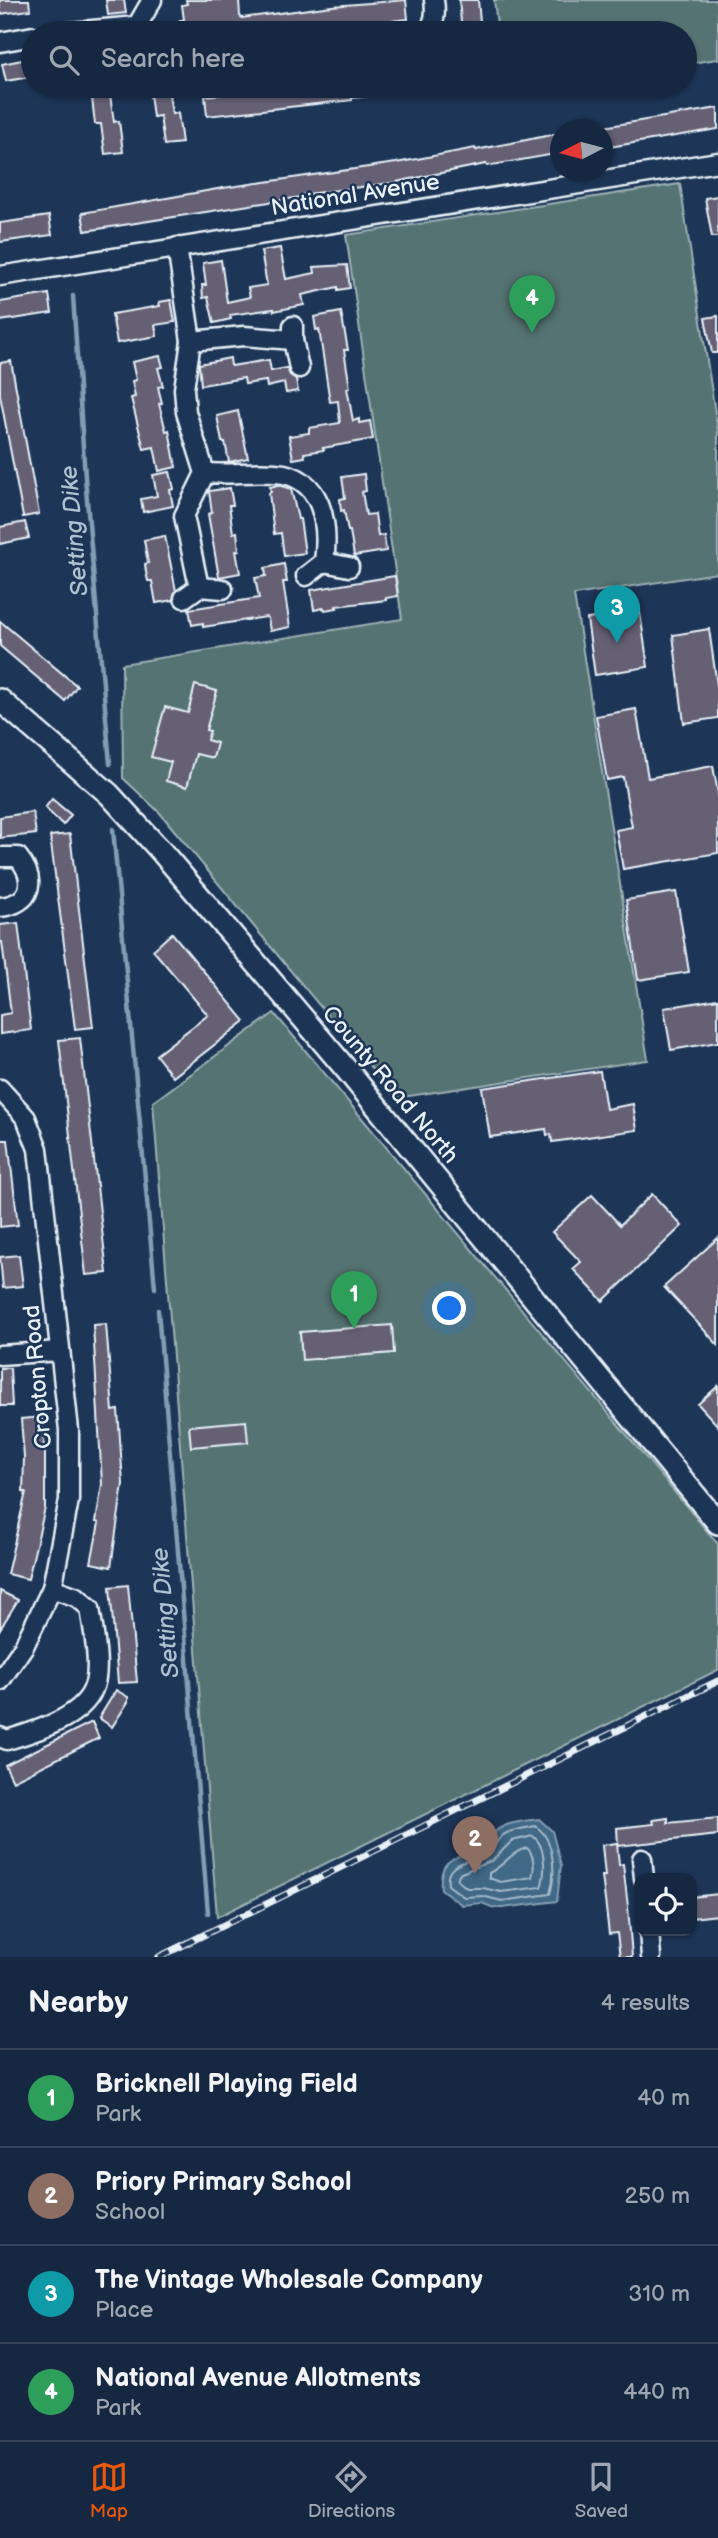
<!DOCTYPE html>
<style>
:root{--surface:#162841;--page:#23344c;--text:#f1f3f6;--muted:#9ea6b1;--line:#35445a;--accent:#ea580c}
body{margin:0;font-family:"Balsamiq Sans",sans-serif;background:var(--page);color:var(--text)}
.controls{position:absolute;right:21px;bottom:21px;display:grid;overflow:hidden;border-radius:14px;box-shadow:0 2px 5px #0004}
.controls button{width:63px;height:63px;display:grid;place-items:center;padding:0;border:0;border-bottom:2px solid var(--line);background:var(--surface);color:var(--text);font:35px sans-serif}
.compass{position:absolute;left:550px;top:119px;width:63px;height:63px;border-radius:50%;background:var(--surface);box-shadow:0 2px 5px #0004;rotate:264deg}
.you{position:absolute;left:450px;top:1309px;width:24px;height:24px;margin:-18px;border:5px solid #fff;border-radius:50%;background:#1a73e8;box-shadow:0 0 0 10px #1a73e833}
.badge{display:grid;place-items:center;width:46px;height:46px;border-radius:50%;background:var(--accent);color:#fff;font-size:23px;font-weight:700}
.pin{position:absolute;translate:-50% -58px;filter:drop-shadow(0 2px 4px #0008)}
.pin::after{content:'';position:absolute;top:37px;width:24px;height:21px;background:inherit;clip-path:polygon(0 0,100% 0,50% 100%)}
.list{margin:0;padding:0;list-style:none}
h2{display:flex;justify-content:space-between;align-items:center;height:91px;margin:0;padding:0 28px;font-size:30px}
h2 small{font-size:23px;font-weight:400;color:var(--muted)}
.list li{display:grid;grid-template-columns:46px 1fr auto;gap:21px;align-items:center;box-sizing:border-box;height:98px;padding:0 28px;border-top:2px solid var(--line)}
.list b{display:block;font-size:26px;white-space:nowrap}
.list p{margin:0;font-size:23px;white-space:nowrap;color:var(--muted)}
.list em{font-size:23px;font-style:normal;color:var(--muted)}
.icon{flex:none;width:38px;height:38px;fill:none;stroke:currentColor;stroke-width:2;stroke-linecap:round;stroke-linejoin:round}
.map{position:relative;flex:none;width:718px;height:1957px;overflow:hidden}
.search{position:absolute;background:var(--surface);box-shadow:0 2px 5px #0004;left:21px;right:21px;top:21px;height:77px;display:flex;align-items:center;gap:18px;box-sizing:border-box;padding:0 24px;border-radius:38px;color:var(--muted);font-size:26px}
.sheet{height:483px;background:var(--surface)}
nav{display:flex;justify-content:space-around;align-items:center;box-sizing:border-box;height:98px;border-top:2px solid var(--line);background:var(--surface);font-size:19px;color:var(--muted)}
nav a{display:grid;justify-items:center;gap:4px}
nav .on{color:var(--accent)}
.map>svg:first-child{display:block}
</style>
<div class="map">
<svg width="718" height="1957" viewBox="0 0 718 1957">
<rect width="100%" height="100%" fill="#1d3557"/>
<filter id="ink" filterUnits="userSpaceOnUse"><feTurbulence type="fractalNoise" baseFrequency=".0143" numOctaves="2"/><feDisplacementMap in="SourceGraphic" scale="14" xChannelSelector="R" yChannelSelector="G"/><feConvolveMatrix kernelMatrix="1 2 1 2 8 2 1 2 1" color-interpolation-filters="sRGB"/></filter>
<g filter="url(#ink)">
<g fill="#547372" stroke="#9eb2b5" stroke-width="2">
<polygon points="494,0 718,0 718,59 685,64 685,33 498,33"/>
<polygon points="680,184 718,432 718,573 574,595 648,1060 396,1098 160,813 123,778 122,664 402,619 346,235"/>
<polygon points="274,1013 718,1544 718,1670 217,1917 153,1102"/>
</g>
<path fill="#3f6787" stroke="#839eb4" stroke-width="2" d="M539 1819 552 1831 561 1865 557 1901 503 1908H494L482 1903 462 1905 441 1889C438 1855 458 1859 482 1847 490 1843 490 1837 496 1831 506 1822 526 1821 539 1819Z"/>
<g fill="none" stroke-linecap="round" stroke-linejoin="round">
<g stroke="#a4bacb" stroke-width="2">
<path d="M535 1826C555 1838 556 1874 550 1894L502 1901 482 1896 464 1897 448 1885C444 1861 471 1862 487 1853 495 1848 496 1841 502 1836 510 1829 525 1829 535 1826Z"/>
<path d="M533 1836C546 1845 546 1873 541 1887L501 1892 483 1888H467L457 1880 459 1874 493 1860 512 1841Z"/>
<path d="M527 1848C534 1854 535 1868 532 1877L500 1882 489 1878V1873C504 1866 512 1851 527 1848Z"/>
</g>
<g stroke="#839eb4" stroke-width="4.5">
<polyline points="73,296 85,477 110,764"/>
<polyline points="113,829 155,1288"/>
<polyline points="158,1310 208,1913"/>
</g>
</g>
<g fill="#666175" stroke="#e8f1f8" stroke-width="2">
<polygon points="0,0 29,0 30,10 0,14"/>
<polygon points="106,0 124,0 126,13 108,15"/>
<polygon points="186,0 239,0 240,16 242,18 332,6 406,0 408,19 282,33 231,33 230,26 182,33 180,20 184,20 182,5 187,4"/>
<polygon points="459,0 478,0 481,32 462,33"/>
<polygon points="27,59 30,77 6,81 2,64"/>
<polygon points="149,86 168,86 172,114 178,113 182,143 164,145 160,116 153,117"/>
<polygon points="303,86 389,86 390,94 352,98 352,100 207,116 205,96"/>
<polygon points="110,95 114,122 119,121 123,152 105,154 101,124 95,124 92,98"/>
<polygon points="718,108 718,129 603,148 603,127"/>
<polygon points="561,133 561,153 487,166 486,164 391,183 301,195 301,197 85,231 82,213 223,188 396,163 475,148 476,150"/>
<polygon points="718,196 718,237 712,237 705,198"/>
<polygon points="49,216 52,235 0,242 0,223"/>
<polygon points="280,248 286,279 315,273 314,267 347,265 350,288 338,290 338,287 302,295 304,305 274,311 274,309 230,315 231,319 214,323 208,297 203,298 202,285 206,285 203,263 221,260 227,302 250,297 248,288 267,285 261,251"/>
<polygon points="49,294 52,313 0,321 0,302"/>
<polygon points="171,300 175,322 155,325 157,336 117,343 112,314 160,306 159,302"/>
<polygon points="341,312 348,350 344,350 350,388 347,388 353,421 359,419 359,423 370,421 373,439 323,448 324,450 304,453 305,457 293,459 289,436 309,433 309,428 340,423 338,401 330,402 319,329 316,330 314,317"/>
<polygon points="718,316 718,353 712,353 705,318"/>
<polygon points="160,356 163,367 158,368 163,386 158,387 162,403 159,404 166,431 169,430 176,467 159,471 154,447 144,449 131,398 135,397 132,381 136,380 132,362"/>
<polygon points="230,358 231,366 269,360 271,371 287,368 290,375 296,379 298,391 286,393 284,383 267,387 266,381 245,384 244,378 201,385 199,364"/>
<polygon points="11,361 39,514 23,517 0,395 0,363"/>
<polygon points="238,411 248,458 229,462 225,442 222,442 217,416"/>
<polygon points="170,472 174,489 170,490 173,506 143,512 141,499 157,496 153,475"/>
<polygon points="364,474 366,491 362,492 366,515 375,514 378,536 384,535 386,551 354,556 350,531 348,531 344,510 341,511 340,499 345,498 342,477"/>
<polygon points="278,485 291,489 298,519 300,519 305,553 284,556 281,533 274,534 269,493 271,492 270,487"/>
<polygon points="230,488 233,505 229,505 233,533 237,532 239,550 236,551 240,573 219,577 208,514 212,513 209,491"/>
<polygon points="25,522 29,538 0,544 0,527"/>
<polygon points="165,536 176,591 173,600 156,603 152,581 148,581 146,572 145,564 148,563 144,540"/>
<polygon points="284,564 287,582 283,582 290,627 270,631 268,618 266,617 203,627 203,623 192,625 189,609 259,598 255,578 266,576 265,568"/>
<polygon points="395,576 398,596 386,598 386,600 336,606 337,608 325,610 324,608 314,610 311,590"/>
<polygon points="639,606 648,667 595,675 587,619 623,614 622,609"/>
<polygon points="0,621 77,686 65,701 0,646"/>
<polygon points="709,629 718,692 718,718 684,723 673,635"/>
<polygon points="195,685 217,691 206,730 210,731 207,740 217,743 213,758 196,754 187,787 166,781 171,762 151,757 165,707 188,713"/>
<polygon points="636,709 648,778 713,766 718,793 718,853 623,869 616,830 632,827 623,777 607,780 596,716"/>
<polygon points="52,799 71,815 63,825 45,808"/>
<polygon points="33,812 36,834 0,838 0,817"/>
<polygon points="70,834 93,1027 75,1029 50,836"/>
<polygon points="676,892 689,972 638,980 626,900"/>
<polygon points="18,923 31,1030 0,1034 0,1015 11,1013 2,942 0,942 0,925"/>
<polygon points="172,933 245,1021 173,1077 156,1055 208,1015 153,950"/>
<polygon points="718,999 718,1042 671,1050 664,1008"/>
<polygon points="80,1038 107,1273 86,1275 59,1040"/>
<polygon points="600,1071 606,1109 633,1104 637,1130 552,1142 551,1134 547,1135 546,1129 490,1137 482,1088"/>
<polygon points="0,1140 8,1140 18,1225 0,1227"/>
<polygon points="652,1194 682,1226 603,1301 573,1269 581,1262 552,1232 592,1195 620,1225"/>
<polygon points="718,1238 718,1345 664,1287"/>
<polygon points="19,1255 23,1286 3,1288 0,1257"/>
<polygon points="106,1324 113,1411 118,1410 123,1484 111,1567 91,1563 99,1523 96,1522 102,1484 93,1325"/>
<polygon points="392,1325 394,1353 302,1360 300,1332"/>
<polygon points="0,1368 10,1368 12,1406 0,1406"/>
<polygon points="718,1386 718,1426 698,1404"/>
<polygon points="42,1417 45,1455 45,1508 28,1579 7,1574 26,1492 23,1492 24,1457 21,1419"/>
<polygon points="246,1421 248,1442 191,1447 189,1426"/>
<polygon points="128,1585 137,1682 118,1683 110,1587"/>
<polygon points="0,1591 18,1600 0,1629"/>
<polygon points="116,1690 128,1697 128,1702 112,1727 99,1718"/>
<polygon points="92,1722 99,1738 13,1781 5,1765"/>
<polygon points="668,1818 668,1823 718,1818 718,1835 618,1846 617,1828 654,1824 653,1820"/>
<polygon points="617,1843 619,1865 623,1864 628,1907 632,1957 620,1957 617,1933 609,1934 605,1900 602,1876 605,1876 602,1845"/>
<polygon points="718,1894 718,1915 692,1918 692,1897"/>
</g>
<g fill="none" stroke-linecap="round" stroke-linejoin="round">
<defs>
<g id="minor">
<polyline points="137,26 152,0"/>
<polyline points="59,33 137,26 145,33"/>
<path d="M427 33C435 23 436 13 434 0"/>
<polyline points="0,42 33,36"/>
<polyline points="177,247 191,341 184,389 186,412 205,473 184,516 199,587"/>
<polyline points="0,276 718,162"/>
<polyline points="293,326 293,340 299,368"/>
<polyline points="191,341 244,336 293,340"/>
<path d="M205 473C229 475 253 471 276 473 323 476 329 525 324 562"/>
<polyline points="306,576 324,562 349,567"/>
<polyline points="184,598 199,587 223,589"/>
<path d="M0 857H18C37 880 32 904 0 907"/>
<polyline points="0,1089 26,1118 38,1149 69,1430 69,1500 52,1588 24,1646 0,1681"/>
<polyline points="0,1355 60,1351"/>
<path d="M0 1737 7 1740C34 1732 82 1718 93 1689 102 1668 93 1630 90 1608L77 1597 52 1588"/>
<polyline points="642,1859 644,1878"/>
<polyline points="649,1931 651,1957"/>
</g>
<polyline id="tertiary" points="0,700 109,794 161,851 346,1069 718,1523"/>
</defs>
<use href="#minor" stroke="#e8f1f8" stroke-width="23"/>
<use href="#tertiary" stroke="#e8f1f8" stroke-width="26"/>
<use href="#minor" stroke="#1d3557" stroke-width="18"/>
<use href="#tertiary" stroke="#1d3557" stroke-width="21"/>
<defs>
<polyline id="rail" points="159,1957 718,1681"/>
</defs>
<use href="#rail" stroke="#e8f1f8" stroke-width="7"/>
<use href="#rail" stroke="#1d3557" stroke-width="4.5" stroke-dasharray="13" stroke-linecap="butt"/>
</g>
</g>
<g text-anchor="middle" stroke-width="5" stroke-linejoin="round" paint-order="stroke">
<g font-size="23" fill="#e8f1f8" stroke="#1d3557">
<text transform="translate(355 194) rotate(-9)" y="8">National Avenue</text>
<text transform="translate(391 1084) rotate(50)" y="8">County Road North</text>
<text transform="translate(37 1377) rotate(-95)" y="8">Cropton Road</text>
</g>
<g font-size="24" font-style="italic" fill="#adc1d0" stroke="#1d3557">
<text transform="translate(74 531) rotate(-95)" y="8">Setting Dike</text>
<text transform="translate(165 1613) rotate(-95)" y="8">Setting Dike</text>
</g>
</g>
</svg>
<div class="controls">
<button><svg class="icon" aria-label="locate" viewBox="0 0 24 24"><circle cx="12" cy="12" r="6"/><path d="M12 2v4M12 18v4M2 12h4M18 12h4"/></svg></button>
</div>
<svg class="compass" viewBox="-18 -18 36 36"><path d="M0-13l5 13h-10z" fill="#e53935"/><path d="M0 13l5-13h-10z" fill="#9ea6b1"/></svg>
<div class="you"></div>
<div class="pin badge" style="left:354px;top:1329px;background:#2e9e5b">1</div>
<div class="pin badge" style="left:475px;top:1874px;background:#8d6e63">2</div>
<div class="pin badge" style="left:617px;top:643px;background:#0f9aa8">3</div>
<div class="pin badge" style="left:532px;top:333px;background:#2e9e5b">4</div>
<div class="search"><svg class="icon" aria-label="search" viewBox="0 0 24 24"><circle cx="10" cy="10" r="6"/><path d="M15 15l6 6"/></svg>Search here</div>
</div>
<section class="sheet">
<h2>Nearby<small>4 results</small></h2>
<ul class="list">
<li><span class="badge" style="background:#2e9e5b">1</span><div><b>Bricknell Playing Field</b><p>Park</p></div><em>40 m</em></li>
<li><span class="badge" style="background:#8d6e63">2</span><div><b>Priory Primary School</b><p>School</p></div><em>250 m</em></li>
<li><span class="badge" style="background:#0f9aa8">3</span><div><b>The Vintage Wholesale Company</b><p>Place</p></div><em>310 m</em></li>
<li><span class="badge" style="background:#2e9e5b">4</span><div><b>National Avenue Allotments</b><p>Park</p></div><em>440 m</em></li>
</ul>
</section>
<nav>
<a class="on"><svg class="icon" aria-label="map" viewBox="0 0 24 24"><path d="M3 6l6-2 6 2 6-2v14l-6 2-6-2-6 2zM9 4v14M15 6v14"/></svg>Map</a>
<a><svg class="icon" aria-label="directions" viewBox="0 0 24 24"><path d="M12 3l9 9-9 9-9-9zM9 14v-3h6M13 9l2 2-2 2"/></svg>Directions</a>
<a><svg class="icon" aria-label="saved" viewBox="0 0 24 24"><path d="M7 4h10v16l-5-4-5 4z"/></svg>Saved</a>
</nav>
